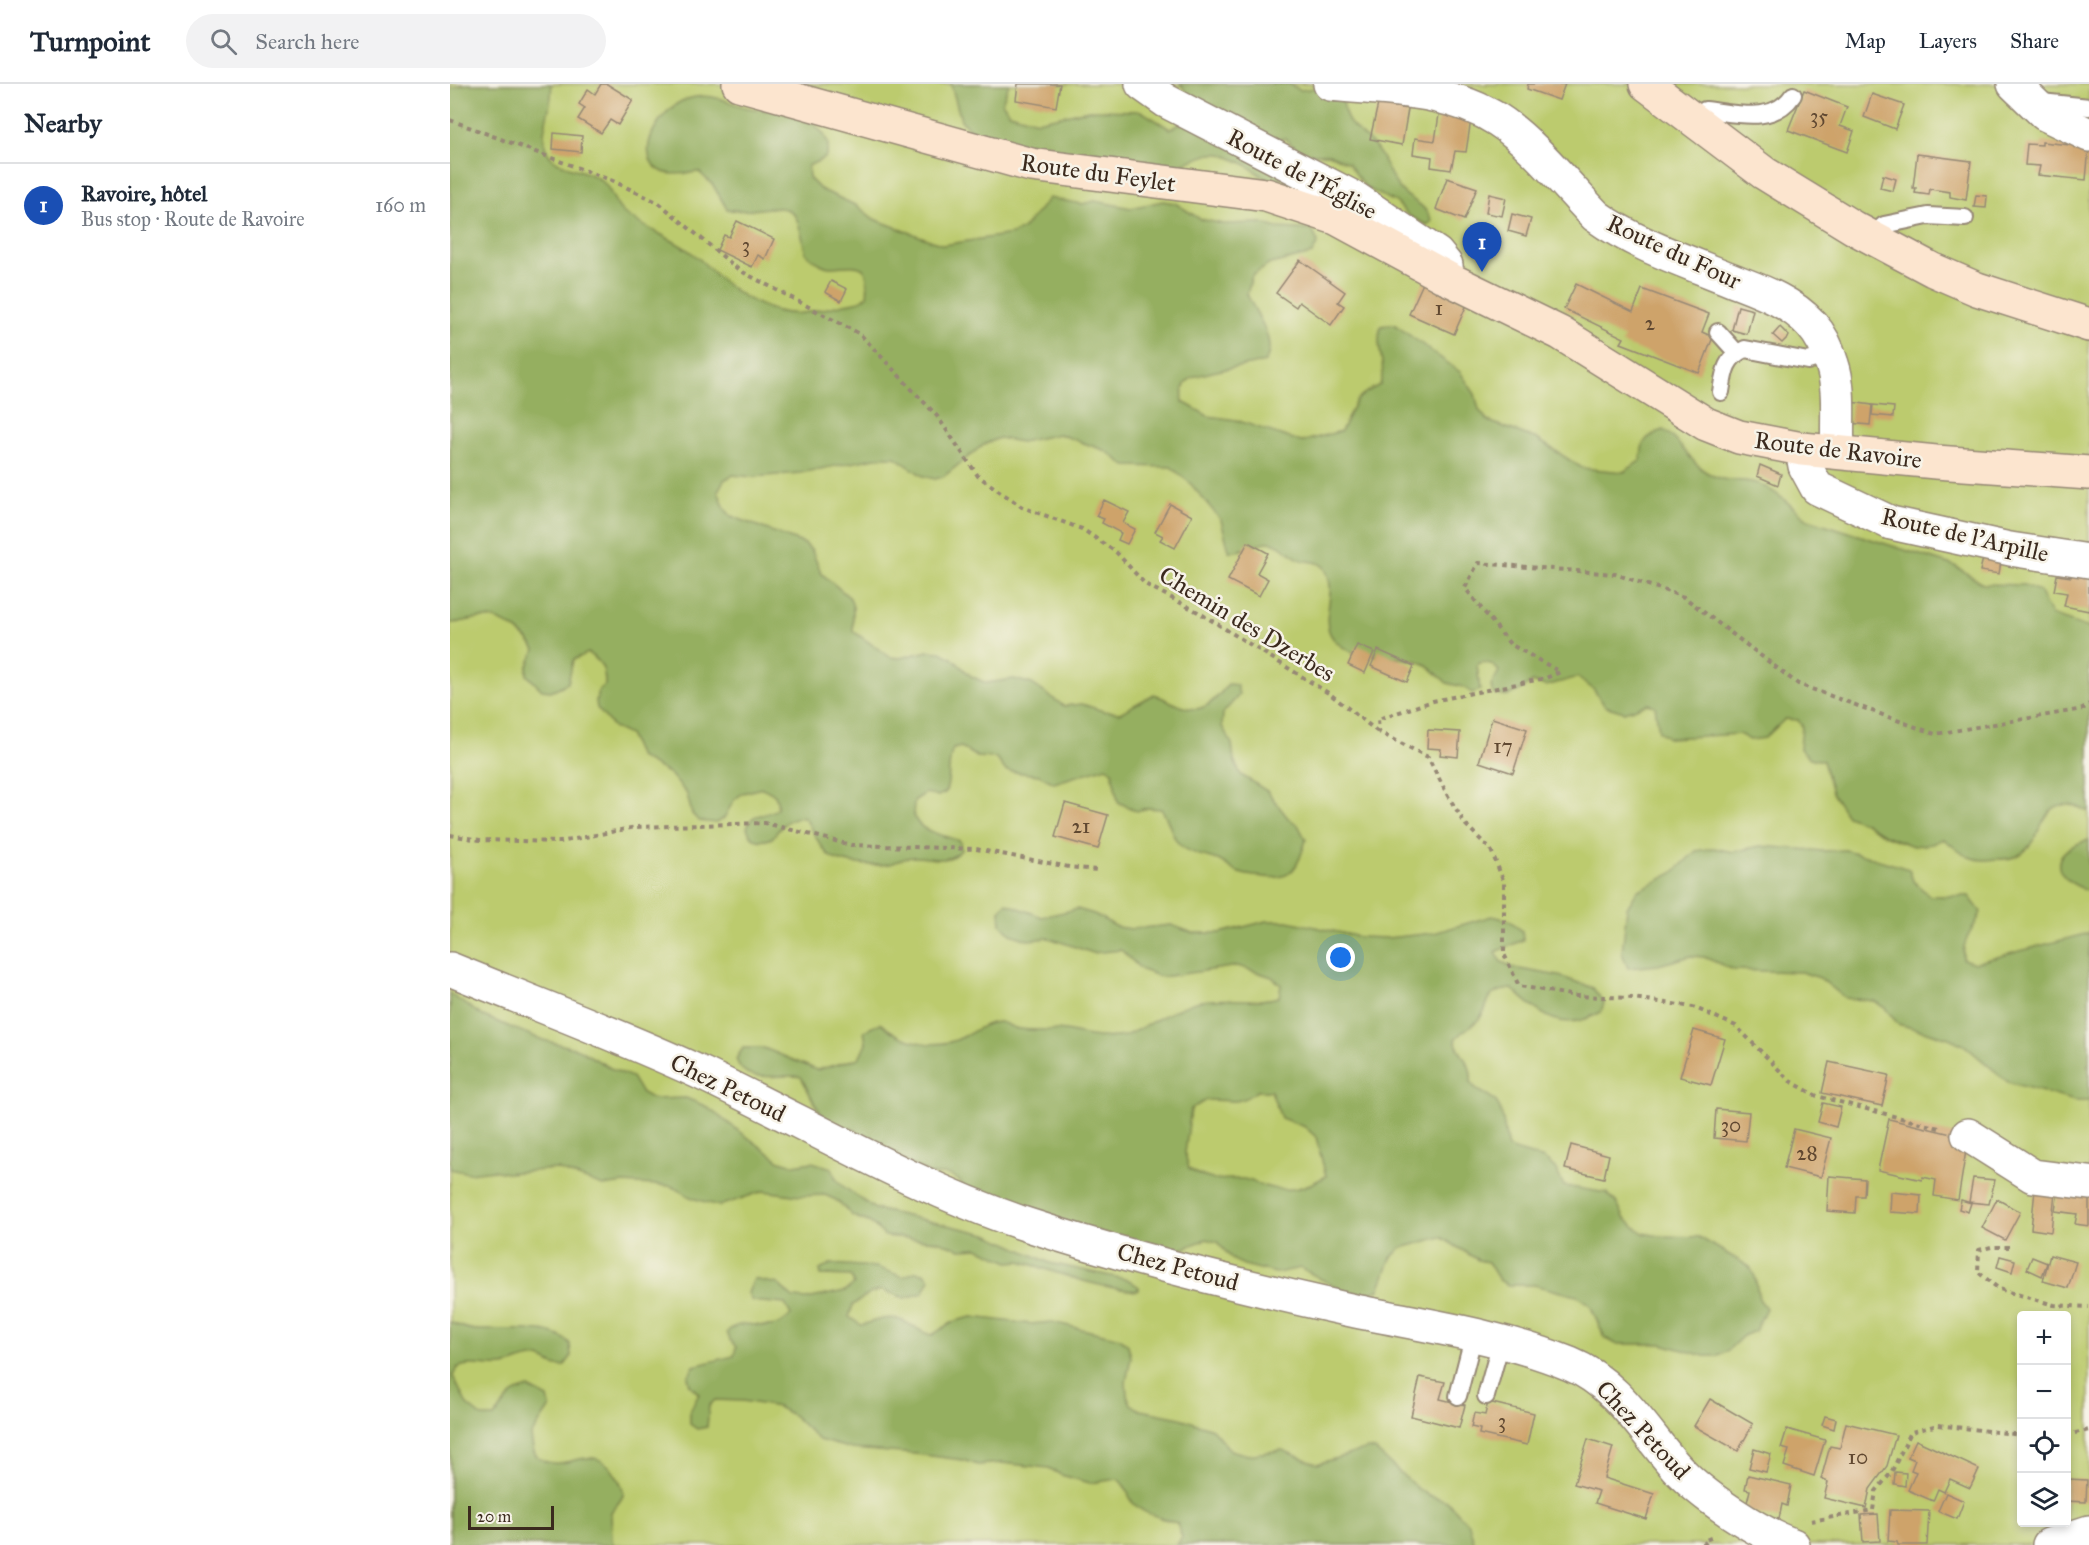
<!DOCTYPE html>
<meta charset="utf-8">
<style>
:root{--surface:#fff;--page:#f2f2f3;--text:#1f2937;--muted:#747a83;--line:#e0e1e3;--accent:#b5179e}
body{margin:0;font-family:"IM FELL Great Primer",serif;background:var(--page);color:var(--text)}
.controls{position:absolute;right:18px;bottom:18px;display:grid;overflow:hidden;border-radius:6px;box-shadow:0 3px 9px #0003}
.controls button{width:54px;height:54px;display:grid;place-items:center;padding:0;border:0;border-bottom:2px solid var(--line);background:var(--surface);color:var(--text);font:30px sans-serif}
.scale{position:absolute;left:18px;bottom:15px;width:86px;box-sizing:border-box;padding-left:6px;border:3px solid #3b2a1e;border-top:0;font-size:16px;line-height:21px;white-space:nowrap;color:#3b2a1e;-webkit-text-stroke:4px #f7f3e8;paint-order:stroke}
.you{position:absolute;left:891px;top:874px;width:21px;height:21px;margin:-15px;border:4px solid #fff;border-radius:50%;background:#1a73e8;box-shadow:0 0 0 9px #1a73e833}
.badge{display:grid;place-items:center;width:39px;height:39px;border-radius:50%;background:var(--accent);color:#fff;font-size:20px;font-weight:700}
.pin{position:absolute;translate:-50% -50px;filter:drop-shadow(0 2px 3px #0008)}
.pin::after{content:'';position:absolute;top:32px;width:21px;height:18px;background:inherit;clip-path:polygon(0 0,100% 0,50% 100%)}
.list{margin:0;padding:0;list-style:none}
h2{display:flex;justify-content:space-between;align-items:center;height:78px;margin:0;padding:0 24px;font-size:26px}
h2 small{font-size:20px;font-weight:400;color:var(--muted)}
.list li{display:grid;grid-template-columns:39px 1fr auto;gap:18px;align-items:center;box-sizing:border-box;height:84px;padding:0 24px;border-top:2px solid var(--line)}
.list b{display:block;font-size:22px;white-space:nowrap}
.list p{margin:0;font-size:20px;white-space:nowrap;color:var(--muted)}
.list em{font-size:20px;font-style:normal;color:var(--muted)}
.icon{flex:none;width:33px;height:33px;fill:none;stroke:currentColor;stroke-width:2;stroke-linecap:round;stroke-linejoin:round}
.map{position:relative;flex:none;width:1639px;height:1461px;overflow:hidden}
header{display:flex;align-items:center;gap:36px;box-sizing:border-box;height:84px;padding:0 30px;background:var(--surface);border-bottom:2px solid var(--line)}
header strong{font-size:28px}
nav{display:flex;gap:33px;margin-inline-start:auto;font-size:21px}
.search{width:420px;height:54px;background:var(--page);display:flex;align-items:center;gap:15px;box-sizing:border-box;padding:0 21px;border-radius:33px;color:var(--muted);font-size:22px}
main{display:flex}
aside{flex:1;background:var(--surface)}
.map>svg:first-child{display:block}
</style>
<header>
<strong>Turnpoint</strong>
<div class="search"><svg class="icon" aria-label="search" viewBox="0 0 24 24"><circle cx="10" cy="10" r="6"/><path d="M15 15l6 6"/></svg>Search here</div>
<nav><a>Map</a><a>Layers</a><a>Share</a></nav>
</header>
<main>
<aside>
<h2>Nearby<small></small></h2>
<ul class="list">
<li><span class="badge" style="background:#1a4fb4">1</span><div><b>Ravoire, hôtel</b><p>Bus stop · Route de Ravoire</p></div><em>160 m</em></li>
</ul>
</aside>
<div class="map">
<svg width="1639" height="1461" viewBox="0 0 1639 1461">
<rect width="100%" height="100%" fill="#f7f3e8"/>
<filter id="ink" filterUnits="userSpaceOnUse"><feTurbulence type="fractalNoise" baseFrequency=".0167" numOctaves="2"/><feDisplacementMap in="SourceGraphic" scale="12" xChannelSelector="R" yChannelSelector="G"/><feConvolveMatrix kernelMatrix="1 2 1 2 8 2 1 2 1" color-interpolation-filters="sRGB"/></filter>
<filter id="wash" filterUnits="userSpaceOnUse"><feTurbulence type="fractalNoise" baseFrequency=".008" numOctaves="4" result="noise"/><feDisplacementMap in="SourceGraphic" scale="24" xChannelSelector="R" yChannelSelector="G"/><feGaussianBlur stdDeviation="1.35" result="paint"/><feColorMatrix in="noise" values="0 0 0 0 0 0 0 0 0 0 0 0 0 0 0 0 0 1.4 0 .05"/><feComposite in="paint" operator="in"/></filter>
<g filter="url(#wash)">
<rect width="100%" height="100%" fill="#f2e5cc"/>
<path fill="#bccb6e" stroke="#7c7a46" stroke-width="1.5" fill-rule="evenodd" d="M0 0H1639V1461H0ZM1572 1232H1616V1438H1572Z"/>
<g fill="#95af61" stroke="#686c40" stroke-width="1.5" fill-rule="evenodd">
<path d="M17 0H101C105 21 87 47 97 67 104 84 134 85 148 94 163 103 162 121 175 130 196 145 222 154 242 169 252 176 260 186 269 194 289 212 324 233 352 229 371 227 390 220 410 217L417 212C421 175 407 182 381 183 372 183 363 175 356 170 353 159 351 142 345 132 334 114 299 132 277 125L263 101 249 88C239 89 222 92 213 88 179 72 212 22 237 15 263 7 276 19 299 24 329 29 347 20 370 46 379 56 380 62 375 74L358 82 359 94 370 105 407 122 424 135 493 161 562 150 573 145 599 114 632 120 645 117 681 124 713 117 725 119 750 135 773 140 812 139 827 144 862 146 868 158 862 170 820 180 802 192 797 210C806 231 828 257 815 278 800 281 748 288 739 296 732 302 732 309 733 318L758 332 786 336 851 358 891 347C905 321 901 314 930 301 938 277 924 266 931 242L944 240 1010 288 1025 310 1029 326 1038 337 1087 355 1132 384 1174 388 1191 376C1191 357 1196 352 1214 346 1231 358 1239 377 1256 388 1276 401 1291 393 1309 400 1329 408 1341 423 1358 435L1505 482 1533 500 1574 501 1589 507 1601 531 1639 544V728C1586 700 1598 760 1565 773 1560 775 1552 775 1546 775 1536 776 1529 777 1519 773 1510 770 1502 760 1493 755L1482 760 1463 762 1434 751 1415 739 1397 732 1382 709 1373 677 1360 674 1350 665 1352 642 1348 636 1335 635 1315 654 1300 656 1289 650 1218 654 1209 647 1205 622 1198 620 1174 628 1155 622 1144 606 1128 593 1096 602 1082 598C1068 608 1060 615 1043 610L1041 602 1049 587 1041 580 1032 578 1027 580 1030 606 1022 609 1013 603 997 599 977 581 965 576 904 569C854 547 893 517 875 485 869 474 855 480 847 474 838 468 829 458 819 458 804 458 794 469 779 467L771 436 740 399 721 383 676 382 656 367 609 350 571 358 549 354 533 361 493 393 485 395 473 392 445 373H430L350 389 303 393 283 391 274 396 268 407 275 425 281 432 355 460 362 467 371 489 400 514 403 523V547L440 573 450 574 478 567 491 568 502 574 521 592 536 599 564 595 582 600 614 622 632 620 653 627 670 629 704 610C741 627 751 636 778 600L787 601 789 611 773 629 772 642 782 660 784 676 791 691 817 707 838 734 848 741 856 756C848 781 844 797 815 793 806 792 796 792 787 788 780 785 775 779 768 776 755 772 741 770 730 761 720 752 720 735 711 725L698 724 686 727 668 718 662 687 656 683 604 699 589 691 556 687 546 674 527 673 511 663 503 665C496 680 502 694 495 709L488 712 476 709 465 716C456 747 487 749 510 757L511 766C496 782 482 772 463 773 455 773 448 778 440 780 426 782 394 781 381 773 371 766 362 745 355 734 338 731 332 742 322 754 310 759 302 757 297 744 302 726 312 735 327 725 329 711 323 709 312 704L293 709 284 716 274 734 266 739 249 737 242 730 237 710 220 690 189 673 179 651 164 644 147 624 146 617 149 606 155 601C155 584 152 578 138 569L123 576 118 599 101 607 92 606 77 591V584L85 566C78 551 51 533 34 534 22 534 12 539 0 539V5Z"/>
<path d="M501 0H559L552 19 560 29 587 37 639 26 691 27 720 45 733 39C737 25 743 12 730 0H839L850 6 865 4 893 13C894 45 907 43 924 62 935 74 939 93 950 105 962 119 973 117 982 137L977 141 959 132 946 118 916 104 898 79 879 70H852L835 54 827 56 831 95 820 98 795 80 772 70H760L717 85 645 74 634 68 605 70 588 62 527 53 511 36Z"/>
<path d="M1639 756V805L1637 806C1599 793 1599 766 1639 756Z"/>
<path d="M1310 762 1373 767 1396 766 1459 785 1463 797 1480 812H1519L1531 828C1523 848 1513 852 1513 875L1524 879 1639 849V1017H1625L1558 998 1514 961 1499 954 1448 940 1435 924 1424 917 1395 914 1370 894 1351 888 1284 886 1254 873 1241 872 1208 881 1178 884 1172 869 1177 824 1187 807 1223 789 1246 767 1264 764 1283 768Z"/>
<path d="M556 819 592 833 627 825 644 830 667 843 682 845 721 841 743 849H770L817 837H838L910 853 937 854 984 849 1042 832 1059 836 1072 847 1073 856 1046 868 1050 877 1064 884 1109 892 1143 904 1154 919 1151 928C1110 951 1091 930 1062 905 1029 908 1044 921 1027 937 1019 944 1012 947 1005 955 1009 974 1023 976 1021 999 1030 1011 1034 1007 1043 1015 1054 1022 1054 1050 1058 1064L1094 1075 1105 1084 1114 1102 1157 1109 1166 1118 1175 1135 1193 1149 1209 1152 1249 1153 1300 1183 1305 1193 1309 1215 1316 1224 1305 1247 1293 1252 1276 1268 1268 1272H1254L1212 1260H1166L1155 1254 1140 1221 1127 1212 1084 1201H1058L1049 1196 1038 1178 1028 1176 991 1153 951 1164 941 1174 929 1206 917 1210 895 1208 851 1184 826 1189 794 1181 783 1176 767 1158 756 1155 723 1169 518 1110C511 1094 500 1087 482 1091L417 1060 405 1045C367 1040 367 1021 351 993 329 988 295 1003 286 975L293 964H314L367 986 409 974 416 959 414 947 431 939C452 959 488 967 515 952 527 946 534 939 548 938 556 938 562 945 570 945 585 947 601 945 615 947 636 951 653 956 674 952 697 942 722 925 746 918 774 911 801 921 829 913L831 901 822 893 788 882 712 893 692 886 671 866 643 869 599 854 578 856 561 850 551 840 550 827ZM807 1007H821L831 1034 855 1043 866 1053 876 1092C856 1104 837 1110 814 1102 807 1100 799 1095 792 1095 768 1095 761 1099 739 1085L735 1069 741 1025 756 1016C780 1015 785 1023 807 1007Z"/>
<path d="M0 910 33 932 93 956 128 965 162 985 182 993 191 1008 203 1015 236 1014 255 1022 330 1077 344 1081 362 1078 382 1084 386 1095 394 1103 425 1125 537 1150 600 1179 679 1196 689 1203 687 1207C646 1204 609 1189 570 1177L559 1178 528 1164 511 1165 487 1157 435 1152 421 1139 403 1132 386 1116 375 1111 350 1112 314 1107 269 1122 242 1114 221 1102 173 1099 153 1102 107 1085 56 1089 43 1086 19 1089 0 1085Z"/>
<path d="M380 1180 426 1183 453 1193 465 1188 474 1189 480 1195 473 1209 455 1214 431 1206 421 1209 403 1221 399 1233 411 1241C422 1238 439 1231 450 1236 462 1240 469 1248 482 1251L505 1237 522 1233 581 1240 602 1238 670 1254 678 1261 681 1273 676 1298 677 1311 681 1320 690 1326 730 1334 762 1345 780 1366 798 1371 832 1366 867 1380 917 1365 925 1366 968 1405 978 1411 997 1417 1019 1441 1025 1461H727L732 1453 727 1439C713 1434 694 1431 683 1419 677 1411 679 1405 668 1395L640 1399 611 1391 599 1384 552 1379 528 1381 513 1376 465 1370 402 1365 369 1356 344 1332 328 1323 293 1317 265 1316 259 1322 257 1343 247 1345 240 1340V1327L249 1310 240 1301 238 1293 244 1282 284 1272 286 1263 280 1256 277 1248C298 1228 318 1256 341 1231L335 1220 302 1217 298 1209 304 1195 328 1200 343 1214 357 1215 395 1207 404 1200 401 1192 371 1191 370 1186Z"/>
<path d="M0 1238C9 1242 18 1246 28 1246 53 1247 103 1240 120 1260L121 1273 114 1282C102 1284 99 1276 89 1274 77 1272 64 1281 52 1282 36 1284 22 1277 7 1284L3 1292 17 1321 32 1333H44C59 1317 55 1310 79 1304L98 1314 100 1323 81 1351C82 1358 82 1369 88 1373 115 1394 143 1351 167 1393 178 1412 174 1412 161 1428L162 1456 164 1461H0Z"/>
</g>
<g id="blocks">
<g fill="#cea36b">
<polygon points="151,0 157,0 183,16 168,41 160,36 151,49 128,35 135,24 129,20 138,5 145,10"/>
<polygon points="568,0 610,0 606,23 566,16"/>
<polygon points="1078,0 1115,0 1109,16 1077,5"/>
<polygon points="1354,6 1397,23 1390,42 1404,47 1397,68 1338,46"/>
<polygon points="1422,10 1454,21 1445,45 1414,33"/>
<polygon points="928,20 958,25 952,61 920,55"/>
<polygon points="990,24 1022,29 1016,68 1005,67 1001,86 981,83 982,73 963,70 965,54 985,57"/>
<polygon points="104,49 132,52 131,68 103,65"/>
<polygon points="1592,58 1639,63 1636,96 1588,91 1590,82 1575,81 1577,60 1592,61"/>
<polygon points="1467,70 1521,77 1516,116 1500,113 1500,108 1480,105 1479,111 1465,109 1466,104 1463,104"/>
<polygon points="1433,91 1446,95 1443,107 1430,104"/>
<polygon points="997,94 1027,104 1014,136 986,125"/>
<polygon points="1039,110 1056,114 1052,132 1036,129"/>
<polygon points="1526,111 1537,112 1536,124 1524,123"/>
<polygon points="1062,130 1081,135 1076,152 1058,147"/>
<polygon points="287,137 324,155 315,175 308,171 302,183 267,166 274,151 279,153"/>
<polygon points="850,176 895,208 888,218 894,222 881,241 849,218 846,223 826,209"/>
<polygon points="381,197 397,205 391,217 375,208"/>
<polygon points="974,197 1018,218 1004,250 959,230"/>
<polygon points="1126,200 1183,228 1192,205 1259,230 1252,248 1263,253 1249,289 1171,259 1174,254 1114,225"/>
<polygon points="1288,222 1303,226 1297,250 1282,246"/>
<polygon points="1330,243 1339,252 1332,259 1323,251"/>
<polygon points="1401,318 1422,321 1420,341 1399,339"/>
<polygon points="1423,321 1444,323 1443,333 1422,331"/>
<polygon points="1310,381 1331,390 1328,401 1307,392"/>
<polygon points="654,416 679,428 673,439 685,445 677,460 668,456 671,449 652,439 654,435 646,432"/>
<polygon points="720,420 742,432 725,464 710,456 713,452 705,448"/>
<polygon points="798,458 818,469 807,489 818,495 809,512 778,496"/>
<polygon points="1533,474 1551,477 1549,490 1530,487"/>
<polygon points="1624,482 1639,485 1639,527 1614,522 1617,509 1604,507 1607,491 1621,493"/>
<polygon points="907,561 924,568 915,589 898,581"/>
<polygon points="928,566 964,582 957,598 921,582"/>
<polygon points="1042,634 1077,645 1063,689 1029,678"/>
<polygon points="978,646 1010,648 1008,673 990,671 991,665 977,664"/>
<polygon points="615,719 658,731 648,765 605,753"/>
<polygon points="1244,946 1275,955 1261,1001 1230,993"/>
<polygon points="1379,978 1439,991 1432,1022 1372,1009"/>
<polygon points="1373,1019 1391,1023 1386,1043 1368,1038"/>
<polygon points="1266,1025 1299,1028 1296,1057 1264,1054"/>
<polygon points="1439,1035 1518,1054 1508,1116 1484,1112 1486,1096 1473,1093 1472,1096 1428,1086"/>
<polygon points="1344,1045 1381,1054 1371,1093 1334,1084"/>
<polygon points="1121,1061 1159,1071 1154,1094 1115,1085"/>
<polygon points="1379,1092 1415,1095 1414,1112 1406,1112 1405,1129 1377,1127"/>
<polygon points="1523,1094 1545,1096 1539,1120 1519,1118"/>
<polygon points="1586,1096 1606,1098 1601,1148 1581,1145"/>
<polygon points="1609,1101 1639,1107 1639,1142 1625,1140 1627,1130 1605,1127"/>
<polygon points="1441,1108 1471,1111 1470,1130 1440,1128"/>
<polygon points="1547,1115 1570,1128 1555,1156 1532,1144"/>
<polygon points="1511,1116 1521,1119 1518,1128 1509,1125"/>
<polygon points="1600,1171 1626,1178 1618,1204 1593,1197"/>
<polygon points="1550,1172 1565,1176 1562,1188 1547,1183"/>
<polygon points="1582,1173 1597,1179 1592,1192 1577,1185"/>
<polygon points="970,1293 995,1298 990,1315 1015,1321 1009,1344 961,1332"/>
<polygon points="1260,1315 1303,1340 1288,1367 1244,1342"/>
<polygon points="1038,1318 1084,1329 1077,1361 1029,1350 1030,1345 1021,1343 1024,1329 1035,1331"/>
<polygon points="1375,1332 1386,1335 1384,1345 1372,1341"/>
<polygon points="1396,1339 1446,1351 1437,1382 1420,1405 1416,1424 1374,1414 1378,1398 1371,1395 1380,1362 1390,1364"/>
<polygon points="1337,1345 1375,1356 1364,1392 1334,1382 1339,1366 1331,1364"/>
<polygon points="1138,1355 1163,1363 1154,1394 1204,1410 1196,1435 1145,1419 1149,1407 1124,1400"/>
<polygon points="1466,1356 1529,1385 1520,1404 1500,1395 1494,1408 1488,1405 1483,1417 1458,1406 1466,1388 1461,1386 1465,1376 1458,1373"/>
<polygon points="1304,1365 1321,1370 1316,1388 1299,1384"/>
<polygon points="1445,1388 1456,1389 1455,1402 1444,1400"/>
<polygon points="1298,1391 1341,1401 1337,1422 1332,1420 1329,1435 1295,1427 1300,1406 1295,1405"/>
<polygon points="1617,1395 1637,1396 1636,1418 1616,1417"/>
<polygon points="1496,1409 1514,1417 1507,1435 1488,1427"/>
<polygon points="1440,1426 1479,1427 1477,1461 1448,1461 1447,1458 1438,1457"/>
<polygon points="1428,1430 1430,1457 1413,1458 1411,1431"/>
</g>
</g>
</g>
<g filter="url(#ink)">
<use href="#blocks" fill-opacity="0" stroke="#968875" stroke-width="1.5"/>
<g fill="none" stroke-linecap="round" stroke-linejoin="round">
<defs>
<g id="lane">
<polyline points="1591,18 1639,23"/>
<path d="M1245 37 1255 26C1286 29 1323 41 1343 11"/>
<polyline points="1420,153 1434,141 1478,132 1515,134"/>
<polyline points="1268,248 1287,269"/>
<path d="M1271 308C1274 289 1275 274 1295 265L1358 277 1379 271"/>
<polyline points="1008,1312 1024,1250"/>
<polyline points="1036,1312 1051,1258"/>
</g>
<g id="street">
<polyline points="692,0 716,17 906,115 987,170 996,181 997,194"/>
<path d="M880 0C937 6 998 4 1048 36 1081 57 1118 103 1146 132 1186 161 1236 177 1282 196 1310 207 1340 217 1361 240 1371 251 1378 266 1382 280 1391 306 1386 339 1388 366"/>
<polyline points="1564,0 1595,30 1639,51"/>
<polyline points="1352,365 1355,382 1367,404 1441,439 1560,465 1639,477"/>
<path d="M0 885C85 920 172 952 255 991 360 1041 461 1101 572 1139 678 1174 787 1201 896 1225 971 1241 1049 1251 1120 1280 1167 1299 1194 1347 1226 1383 1251 1411 1308 1449 1343 1461"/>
<polyline points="1518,1051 1583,1092 1639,1099"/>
<polyline points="1599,1461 1639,1448"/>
</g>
<g id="secondary">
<polyline points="289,0 581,81 816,111 886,134 997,194 1110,249 1256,340 1289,353 1352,365 1486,378 1639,389"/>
<polyline points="1196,0 1314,89 1404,144 1483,186 1527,205 1639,241"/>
</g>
</defs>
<use href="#lane" stroke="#968875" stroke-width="20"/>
<use href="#street" stroke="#968875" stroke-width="36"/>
<use href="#secondary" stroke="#968875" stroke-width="36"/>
<g stroke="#968875" stroke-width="4" stroke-dasharray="4.5 4.5" stroke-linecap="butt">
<polyline points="0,36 163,97 209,119 289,186 410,250 487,332 528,392 572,423 632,445 666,468 695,500 748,528 880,610 928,648"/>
<polyline points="0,751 30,756 110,758 186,743 315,739 401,761 526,765 619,783 647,786"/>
<polyline points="1489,1044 1367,1012 1340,997 1286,942 1243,923 1183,914 1126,912 1069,902 1054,870 1054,798 1041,766 1016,741 998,712 978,673 929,648 928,635 983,617 1096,594 1110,588 1060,560 1015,504 1028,479 1165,490 1234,513 1348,600 1485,650 1633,625 1639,620"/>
<polyline points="1559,1163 1541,1163 1529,1166 1528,1188 1549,1205 1604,1221 1639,1223"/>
<polyline points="1616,1351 1639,1346"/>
<polyline points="1361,1437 1423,1426 1426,1407 1441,1389 1461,1348 1488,1341 1572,1351"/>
<polyline points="1256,1461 1253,1457 1263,1453"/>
</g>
<use href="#lane" stroke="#fff" stroke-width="16"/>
<use href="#street" stroke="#fff" stroke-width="33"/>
<use href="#secondary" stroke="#fce5cf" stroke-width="33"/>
</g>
</g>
<g text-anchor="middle" stroke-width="5" stroke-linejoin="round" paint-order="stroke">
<g font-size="21" fill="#604831">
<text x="1369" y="39">35</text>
<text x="296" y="168">3</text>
<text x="989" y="231">1</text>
<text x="1200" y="246">2</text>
<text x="1053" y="669">17</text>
<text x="631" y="749">21</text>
<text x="1281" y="1048">30</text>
<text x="1357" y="1076">28</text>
<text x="1052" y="1344">3</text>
<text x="1408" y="1380">10</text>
</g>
<g font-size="24" fill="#3b2a1e" stroke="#f7f3e8">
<text transform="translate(648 89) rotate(8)" y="8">Route du Feylet</text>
<text transform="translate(852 90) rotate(28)" y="8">Route de l'Église</text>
<text transform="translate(1224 168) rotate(25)" y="8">Route du Four</text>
<text transform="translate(1388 366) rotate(7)" y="8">Route de Ravoire</text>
<text transform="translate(1515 451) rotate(13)" y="8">Route de l'Arpille</text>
<text transform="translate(797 540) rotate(31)" y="8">Chemin des Dzerbes</text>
<text transform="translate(278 1004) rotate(26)" y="8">Chez Petoud</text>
<text transform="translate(728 1183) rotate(15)" y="8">Chez Petoud</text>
<text transform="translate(1193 1346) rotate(47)" y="8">Chez Petoud</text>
</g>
</g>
</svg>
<div class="controls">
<button>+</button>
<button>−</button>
<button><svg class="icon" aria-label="locate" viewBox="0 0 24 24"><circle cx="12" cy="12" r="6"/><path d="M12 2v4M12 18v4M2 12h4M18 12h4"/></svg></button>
<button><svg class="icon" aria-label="layers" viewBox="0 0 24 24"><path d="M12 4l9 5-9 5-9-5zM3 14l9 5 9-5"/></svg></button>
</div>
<div class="scale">20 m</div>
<div class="you"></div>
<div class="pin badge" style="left:1032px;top:188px;background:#1a4fb4">1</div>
</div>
</main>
